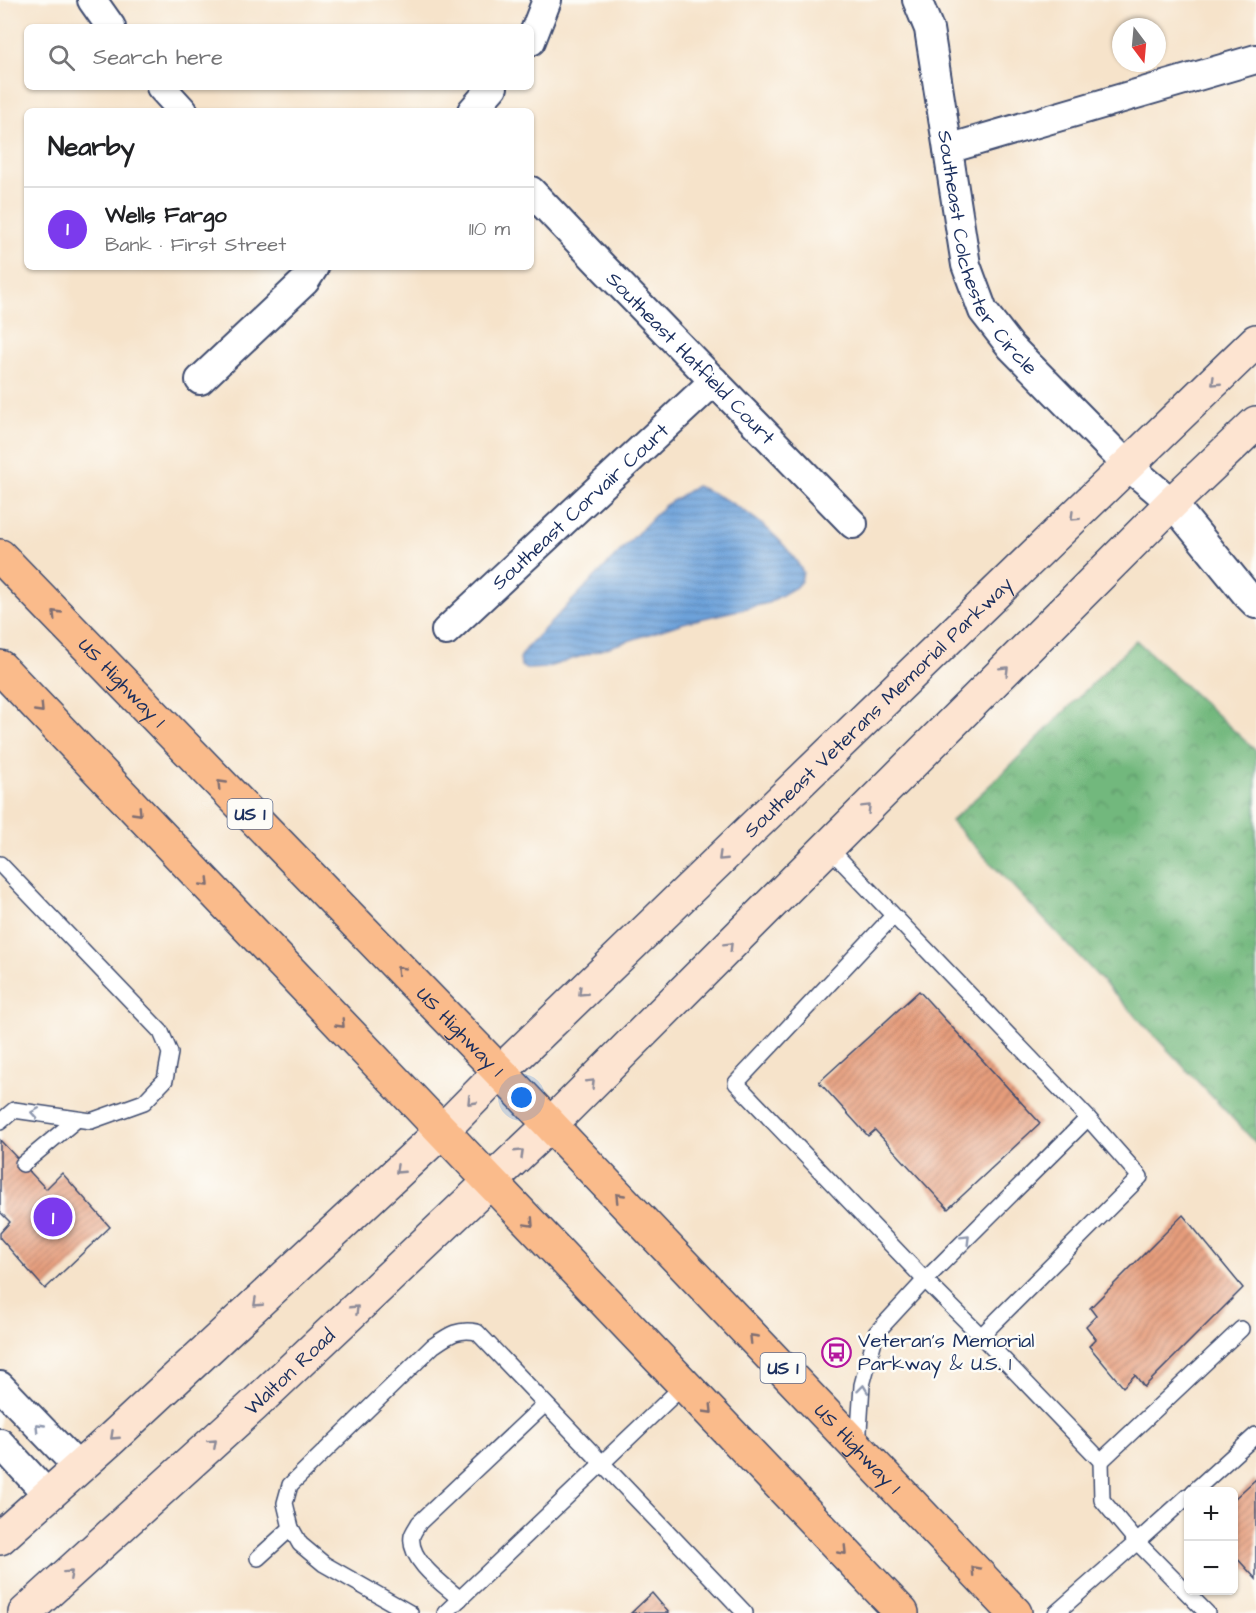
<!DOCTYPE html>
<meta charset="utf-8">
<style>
:root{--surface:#fff;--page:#f6f6f6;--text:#202124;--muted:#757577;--line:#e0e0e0;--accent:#7c3aed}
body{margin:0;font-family:"Architects Daughter",sans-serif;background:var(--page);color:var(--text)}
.controls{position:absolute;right:18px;bottom:18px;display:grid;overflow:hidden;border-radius:9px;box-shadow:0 2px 4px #0004}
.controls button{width:54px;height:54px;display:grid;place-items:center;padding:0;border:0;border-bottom:2px solid var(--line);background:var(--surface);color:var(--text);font:30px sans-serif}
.compass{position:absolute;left:1112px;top:18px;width:54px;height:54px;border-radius:50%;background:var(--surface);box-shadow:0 2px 4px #0004;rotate:164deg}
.you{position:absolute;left:522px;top:1098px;width:21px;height:21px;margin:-15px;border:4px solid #fff;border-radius:50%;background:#1a73e8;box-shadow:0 0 0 9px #1a73e833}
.badge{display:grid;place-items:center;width:39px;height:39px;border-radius:50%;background:var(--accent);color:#fff;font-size:20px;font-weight:700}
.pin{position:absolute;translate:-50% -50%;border:3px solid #fff;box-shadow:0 2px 6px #0006}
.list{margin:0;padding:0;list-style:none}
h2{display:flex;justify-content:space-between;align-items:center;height:78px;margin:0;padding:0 24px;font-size:26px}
h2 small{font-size:20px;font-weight:400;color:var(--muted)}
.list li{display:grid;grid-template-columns:39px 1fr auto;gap:18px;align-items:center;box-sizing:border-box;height:84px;padding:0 24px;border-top:2px solid var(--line)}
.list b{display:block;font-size:22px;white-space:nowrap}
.list p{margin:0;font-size:20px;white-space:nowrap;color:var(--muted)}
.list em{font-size:20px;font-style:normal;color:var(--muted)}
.icon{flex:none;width:33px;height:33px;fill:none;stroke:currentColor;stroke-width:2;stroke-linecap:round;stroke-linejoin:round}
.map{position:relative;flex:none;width:1256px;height:1613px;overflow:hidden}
.search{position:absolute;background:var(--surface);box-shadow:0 2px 4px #0004;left:24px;top:24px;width:510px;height:66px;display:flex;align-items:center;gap:15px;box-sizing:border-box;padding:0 21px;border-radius:9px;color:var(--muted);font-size:22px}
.panel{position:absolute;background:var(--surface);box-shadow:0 2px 4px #0004;left:24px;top:108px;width:510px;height:162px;border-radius:9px}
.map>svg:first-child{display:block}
</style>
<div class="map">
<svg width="1256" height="1613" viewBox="0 0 1256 1613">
<defs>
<pattern id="forest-crowns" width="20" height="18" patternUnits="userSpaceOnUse" patternTransform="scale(1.5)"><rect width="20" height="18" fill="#72b87d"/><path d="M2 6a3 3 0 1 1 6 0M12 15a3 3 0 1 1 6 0" fill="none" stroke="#5d966a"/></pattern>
<pattern id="water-rules" width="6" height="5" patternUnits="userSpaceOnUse" patternTransform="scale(1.5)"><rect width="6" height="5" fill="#6da2da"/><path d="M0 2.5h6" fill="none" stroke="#5984b4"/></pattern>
<pattern id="building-hatch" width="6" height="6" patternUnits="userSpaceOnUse" patternTransform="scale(1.5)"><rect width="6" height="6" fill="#e69d7c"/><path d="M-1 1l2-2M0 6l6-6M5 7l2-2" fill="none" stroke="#ba8069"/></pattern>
</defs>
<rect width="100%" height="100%" fill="#fdfcf7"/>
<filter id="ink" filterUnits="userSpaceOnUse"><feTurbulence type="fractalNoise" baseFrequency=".0167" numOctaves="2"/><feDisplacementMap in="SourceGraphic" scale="12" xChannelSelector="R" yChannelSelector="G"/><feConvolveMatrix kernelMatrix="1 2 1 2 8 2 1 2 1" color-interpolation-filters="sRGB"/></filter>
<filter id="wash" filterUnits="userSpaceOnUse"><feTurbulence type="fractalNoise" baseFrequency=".008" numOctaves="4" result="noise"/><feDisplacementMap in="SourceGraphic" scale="24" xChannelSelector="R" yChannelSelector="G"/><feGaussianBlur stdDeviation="1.35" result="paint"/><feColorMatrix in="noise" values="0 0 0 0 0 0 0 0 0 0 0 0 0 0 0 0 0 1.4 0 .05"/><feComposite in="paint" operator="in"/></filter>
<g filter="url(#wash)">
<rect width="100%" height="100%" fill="#f6e3ca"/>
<polygon fill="url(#forest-crowns)" stroke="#46746e" stroke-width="1.5" points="1136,640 1256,751 1256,1143 951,821 1003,773"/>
<path fill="url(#water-rules)" stroke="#44689c" stroke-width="1.5" d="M696 486C738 502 781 533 803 572L801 581 796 587 768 603 683 623 545 668 526 669 521 666 520 658 528 646 664 506Z"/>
<g id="blocks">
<g fill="url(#building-hatch)">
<polygon points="919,991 1040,1123 948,1209 875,1130 868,1136 819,1082"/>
<polygon points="0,1140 46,1189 62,1173 110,1227 45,1289 0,1238 0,1233 10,1222 0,1212"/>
<polygon points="1183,1215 1243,1288 1144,1387 1135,1375 1123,1387 1089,1346 1096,1339 1086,1326 1096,1316 1090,1308"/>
<polygon points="1256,1479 1256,1579 1234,1555 1234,1499"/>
<polygon points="652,1593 669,1613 631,1613"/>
</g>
</g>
</g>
<g filter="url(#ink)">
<use href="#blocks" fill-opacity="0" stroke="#3c4a6e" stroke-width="1.5"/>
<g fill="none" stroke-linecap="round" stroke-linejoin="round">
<defs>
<g id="service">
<polyline points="828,847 1088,1118 1140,1177 981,1336 925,1280 736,1083 893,916"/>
<polyline points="0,864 161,1032 170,1053 165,1080 144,1102 91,1121 14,1110 0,1122"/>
<polyline points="23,1164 76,1120"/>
<polyline points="981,1336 1101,1461 1241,1329"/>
<polyline points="858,1446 862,1385 876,1333 925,1280 1088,1118"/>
<polyline points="1101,1461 1102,1500 1137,1542 1188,1496"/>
<polyline points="1193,1492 1256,1435"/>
<polyline points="258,1558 291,1528"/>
<path d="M460 1599C444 1585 408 1560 412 1536 413 1532 417 1527 419 1523L545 1404"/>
<path d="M410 1613 324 1564 300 1544 291 1528 285 1503 290 1485 433 1346C449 1335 458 1328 477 1332L745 1613"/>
<polyline points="445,1613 684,1385"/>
<polyline points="1056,1613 1137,1542 1207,1613"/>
</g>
<g id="minor">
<polyline points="92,0 111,27"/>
<path id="s1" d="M917 0 929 29 966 265 983 311 1011 347 1128 466 1172 503 1247 595 1256 604"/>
<polyline points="531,41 547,0"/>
<polyline points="161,87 183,111"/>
<polyline points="472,111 493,87"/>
<polyline points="948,149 1256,59"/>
<path id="s2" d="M531 191 602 266 853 524"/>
<polyline points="200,380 305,281 314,267"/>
<path id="s3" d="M446 631 714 381"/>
<polyline points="0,1386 79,1468"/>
<polyline points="0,1443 48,1495"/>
</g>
<g id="secondary">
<path id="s4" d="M0 1538 111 1439 442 1131 500 1072 1256 341"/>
<path id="s5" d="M25 1613 253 1406 550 1125 1172 503 1256 423"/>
</g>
<g id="primary">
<path id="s6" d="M0 556 500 1072 1015 1613"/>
<polyline points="0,667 902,1613"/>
</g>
</defs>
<use href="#service" stroke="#3c4a6e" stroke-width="18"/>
<use href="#minor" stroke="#3c4a6e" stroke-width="32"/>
<use href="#secondary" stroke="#3c4a6e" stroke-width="36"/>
<use href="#primary" stroke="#3c4a6e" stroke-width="36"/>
<use href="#service" stroke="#fff" stroke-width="15"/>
<use href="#minor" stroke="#fff" stroke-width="28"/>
<use href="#secondary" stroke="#fde4d1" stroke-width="33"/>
<use href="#primary" stroke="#fabb8b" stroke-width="33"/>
</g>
<defs><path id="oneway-chevron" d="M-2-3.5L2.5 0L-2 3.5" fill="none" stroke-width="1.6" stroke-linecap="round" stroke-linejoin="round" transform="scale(1.5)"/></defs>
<g stroke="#8c8a98">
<use href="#oneway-chevron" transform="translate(1215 382) rotate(136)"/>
<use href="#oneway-chevron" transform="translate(1074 517) rotate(136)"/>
<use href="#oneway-chevron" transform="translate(1005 670) rotate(-45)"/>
<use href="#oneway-chevron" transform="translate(867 808) rotate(-45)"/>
<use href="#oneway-chevron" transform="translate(722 857) rotate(136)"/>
<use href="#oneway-chevron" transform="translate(729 946) rotate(-45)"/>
<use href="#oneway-chevron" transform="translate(582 992) rotate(136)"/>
<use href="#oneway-chevron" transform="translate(591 1083) rotate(-45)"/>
<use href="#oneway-chevron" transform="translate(471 1101) rotate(134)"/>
<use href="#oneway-chevron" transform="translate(520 1153) rotate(-44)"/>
<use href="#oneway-chevron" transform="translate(399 1170) rotate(137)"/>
<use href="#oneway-chevron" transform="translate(257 1303) rotate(137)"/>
<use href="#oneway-chevron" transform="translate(355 1309) rotate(-43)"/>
<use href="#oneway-chevron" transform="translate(114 1436) rotate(137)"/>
<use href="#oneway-chevron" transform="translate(213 1443) rotate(-42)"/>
<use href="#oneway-chevron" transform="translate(69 1574) rotate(-42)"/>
</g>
<g stroke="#7f6e72">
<use href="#oneway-chevron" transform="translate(56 614) rotate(-134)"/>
<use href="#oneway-chevron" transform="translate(40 709) rotate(46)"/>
<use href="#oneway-chevron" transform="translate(221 784) rotate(-134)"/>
<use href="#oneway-chevron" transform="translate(138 812) rotate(46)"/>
<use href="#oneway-chevron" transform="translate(206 883) rotate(46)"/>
<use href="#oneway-chevron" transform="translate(400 970) rotate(-134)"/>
<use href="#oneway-chevron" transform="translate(341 1024) rotate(46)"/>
<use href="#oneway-chevron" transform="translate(619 1197) rotate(-134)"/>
<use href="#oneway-chevron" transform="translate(530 1223) rotate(47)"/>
<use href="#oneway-chevron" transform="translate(753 1338) rotate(-134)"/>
<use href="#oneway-chevron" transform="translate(709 1410) rotate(46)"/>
<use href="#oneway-chevron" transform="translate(843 1551) rotate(46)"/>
<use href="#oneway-chevron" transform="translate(975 1570) rotate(-133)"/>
</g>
<g stroke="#8d97ae">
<use href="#oneway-chevron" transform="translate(35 1113) rotate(-171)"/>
<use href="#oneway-chevron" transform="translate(966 1239) rotate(-45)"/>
<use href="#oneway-chevron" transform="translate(863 1389) rotate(-83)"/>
<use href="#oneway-chevron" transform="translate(39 1427) rotate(-134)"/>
</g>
</g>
<defs>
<symbol id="bus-ring" viewBox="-11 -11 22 22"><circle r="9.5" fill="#fdfcf7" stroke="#b5179e" stroke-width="1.5"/><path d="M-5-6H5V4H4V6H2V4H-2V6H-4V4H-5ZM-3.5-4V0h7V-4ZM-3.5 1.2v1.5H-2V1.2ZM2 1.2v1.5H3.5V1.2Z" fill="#b5179e"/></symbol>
</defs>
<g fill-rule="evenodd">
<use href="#bus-ring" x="820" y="1336" width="33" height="33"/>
</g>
<g text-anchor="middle" stroke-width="5" stroke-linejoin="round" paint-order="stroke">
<g fill="#fdfcf7" stroke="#5f6c8c" stroke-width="1.5">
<rect x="227.5" y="799" width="45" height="30" rx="4.5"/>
<rect x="760.5" y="1353" width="45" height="30" rx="4.5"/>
</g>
<g font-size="18" font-weight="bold" fill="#1b2f5e">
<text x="250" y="820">US 1</text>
<text x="783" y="1374">US 1</text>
</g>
<g font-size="20" fill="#1b2f5e" stroke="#fdfcf7">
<text dy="7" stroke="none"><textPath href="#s1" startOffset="266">Southeast Colchester Circle</textPath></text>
<text dy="7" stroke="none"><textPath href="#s2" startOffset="231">Southeast Hatfield Court</textPath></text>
<text dy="7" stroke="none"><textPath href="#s3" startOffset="183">Southeast Corvair Court</textPath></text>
<text dy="7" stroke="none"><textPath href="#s6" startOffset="176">US Highway 1</textPath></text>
<text dy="7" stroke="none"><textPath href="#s4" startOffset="1209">Southeast Veterans Memorial Parkway</textPath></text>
<text dy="7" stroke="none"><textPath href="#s6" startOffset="662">US Highway 1</textPath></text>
<text dy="7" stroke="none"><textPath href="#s5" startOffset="358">Walton Road</textPath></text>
<text dy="7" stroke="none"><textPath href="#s6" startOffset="1238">US Highway 1</textPath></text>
</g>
<g font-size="20" fill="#1b2f5e" stroke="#fdfcf7" text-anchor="start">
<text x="858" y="1347">Veteran's Memorial<tspan x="858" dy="23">Parkway &amp; U.S. 1</tspan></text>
</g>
</g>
</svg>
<div class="controls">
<button>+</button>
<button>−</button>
</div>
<svg class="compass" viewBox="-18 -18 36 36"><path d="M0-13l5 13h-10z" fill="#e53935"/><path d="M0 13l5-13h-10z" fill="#757577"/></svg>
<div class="you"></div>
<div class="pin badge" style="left:53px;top:1217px">1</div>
<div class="search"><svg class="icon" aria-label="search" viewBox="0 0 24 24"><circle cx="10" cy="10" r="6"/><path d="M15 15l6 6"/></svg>Search here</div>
<section class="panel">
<h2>Nearby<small></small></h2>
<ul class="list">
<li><span class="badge">1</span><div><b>Wells Fargo</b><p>Bank · First Street</p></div><em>110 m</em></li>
</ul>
</section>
</div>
